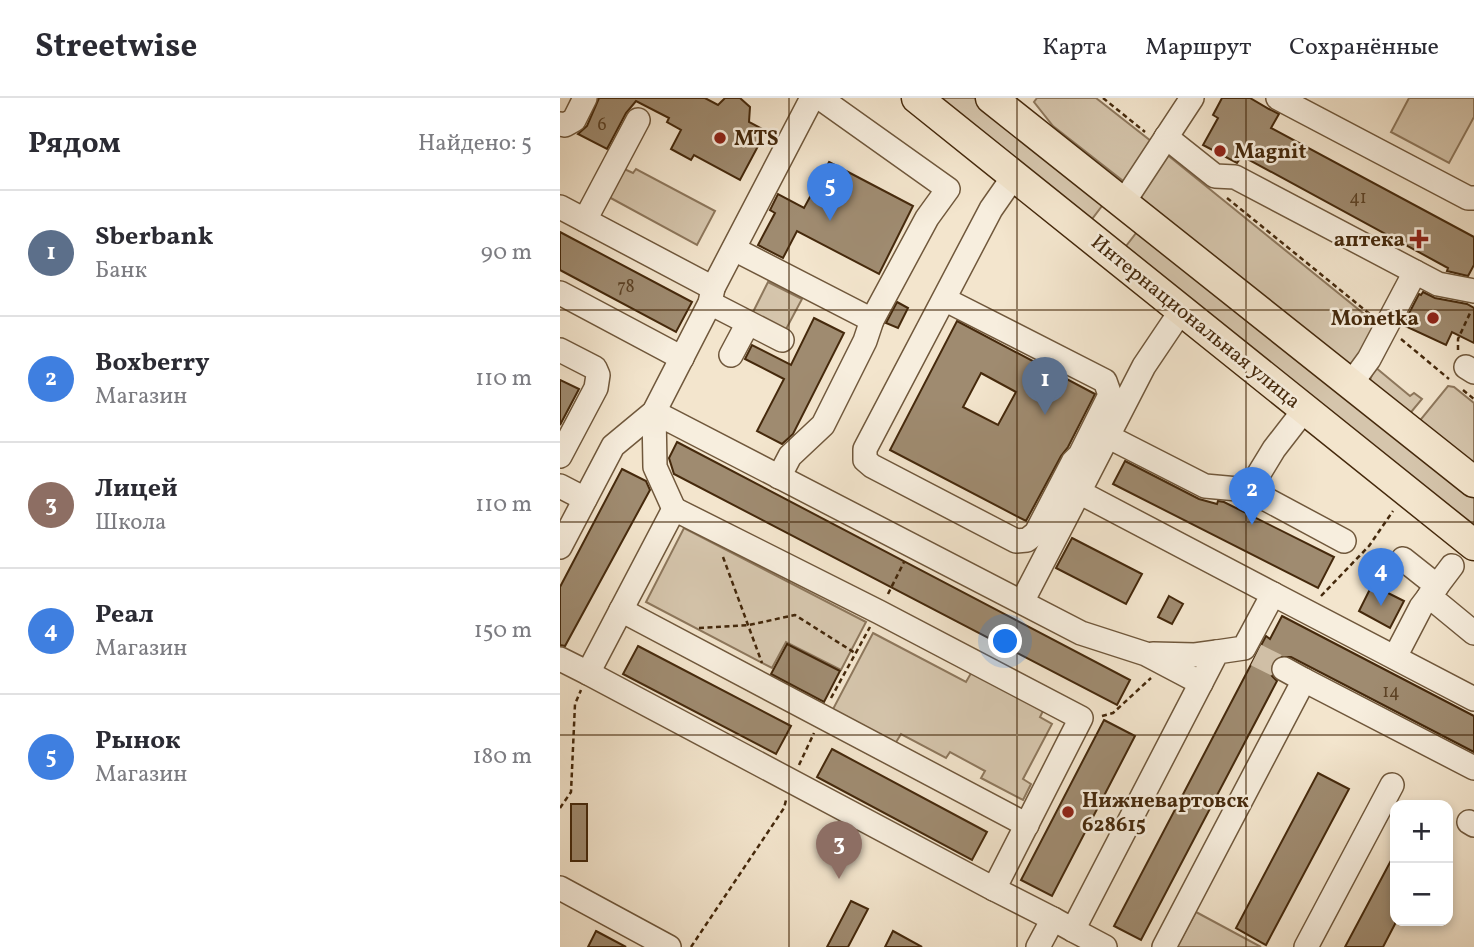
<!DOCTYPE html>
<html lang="ru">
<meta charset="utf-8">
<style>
:root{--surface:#fff;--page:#f7f7f7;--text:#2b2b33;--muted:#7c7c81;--line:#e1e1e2;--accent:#db2777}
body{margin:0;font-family:Vollkorn,serif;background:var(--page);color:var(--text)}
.controls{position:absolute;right:21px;bottom:21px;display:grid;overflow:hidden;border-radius:14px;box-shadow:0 4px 10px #0003}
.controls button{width:63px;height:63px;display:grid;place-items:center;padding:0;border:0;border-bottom:2px solid var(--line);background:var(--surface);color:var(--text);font:35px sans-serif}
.you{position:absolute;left:446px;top:544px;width:24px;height:24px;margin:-18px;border:5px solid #fff;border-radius:50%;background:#1a73e8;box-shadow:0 0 0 10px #1a73e833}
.badge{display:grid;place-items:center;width:46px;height:46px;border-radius:50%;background:var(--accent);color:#fff;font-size:23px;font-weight:700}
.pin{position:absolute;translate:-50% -58px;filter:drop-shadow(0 2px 4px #0008)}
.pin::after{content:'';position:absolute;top:37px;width:24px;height:21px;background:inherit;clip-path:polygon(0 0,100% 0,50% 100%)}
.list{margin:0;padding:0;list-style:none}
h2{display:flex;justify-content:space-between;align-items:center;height:91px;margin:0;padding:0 28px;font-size:30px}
h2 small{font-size:23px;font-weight:400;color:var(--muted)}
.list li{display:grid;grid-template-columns:46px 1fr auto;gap:21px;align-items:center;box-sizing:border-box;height:126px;padding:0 28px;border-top:2px solid var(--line)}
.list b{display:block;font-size:26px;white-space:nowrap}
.list p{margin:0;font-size:23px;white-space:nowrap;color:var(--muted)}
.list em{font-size:23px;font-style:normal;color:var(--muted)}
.map{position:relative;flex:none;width:914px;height:849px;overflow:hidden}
header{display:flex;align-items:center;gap:42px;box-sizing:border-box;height:98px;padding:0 35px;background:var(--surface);border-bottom:2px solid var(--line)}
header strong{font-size:33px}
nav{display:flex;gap:38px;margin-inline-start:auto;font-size:24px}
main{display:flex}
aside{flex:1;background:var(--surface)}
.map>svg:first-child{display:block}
</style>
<header>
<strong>Streetwise</strong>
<nav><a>Карта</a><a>Маршрут</a><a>Сохранённые</a></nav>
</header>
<main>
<aside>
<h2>Рядом<small>Найдено: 5</small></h2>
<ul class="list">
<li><span class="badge" style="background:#5c6f8a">1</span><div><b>Sberbank</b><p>Банк</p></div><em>90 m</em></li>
<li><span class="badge" style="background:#3f7fe0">2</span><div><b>Boxberry</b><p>Магазин</p></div><em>110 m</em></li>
<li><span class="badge" style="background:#8d6e63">3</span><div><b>Лицей</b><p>Школа</p></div><em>110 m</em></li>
<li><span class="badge" style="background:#3f7fe0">4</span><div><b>Реал</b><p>Магазин</p></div><em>150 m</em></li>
<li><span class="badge" style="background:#3f7fe0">5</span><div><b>Рынок</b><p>Магазин</p></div><em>180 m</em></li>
</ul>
</aside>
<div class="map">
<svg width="914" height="849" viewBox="0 0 914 849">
<rect width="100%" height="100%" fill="#f3e5cd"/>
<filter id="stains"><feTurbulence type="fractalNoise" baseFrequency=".00286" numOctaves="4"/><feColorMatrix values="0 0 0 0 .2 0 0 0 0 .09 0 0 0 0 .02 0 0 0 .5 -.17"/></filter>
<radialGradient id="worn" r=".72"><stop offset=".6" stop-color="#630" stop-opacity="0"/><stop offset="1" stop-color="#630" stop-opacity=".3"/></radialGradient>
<g fill="#d5c5ac" stroke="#8d775c" stroke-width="2">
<polygon points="375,0 415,0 545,104 529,125"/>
<polygon points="477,0 536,0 596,47 567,86 493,28 474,4"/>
<polygon points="849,0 914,0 914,19 889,65 831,34"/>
<polygon points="605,55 819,228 790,268 581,102 581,96"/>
<polygon points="62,70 73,75 76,71 155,113 137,147 47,98"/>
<polygon points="580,130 914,398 914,432 563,152"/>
<polygon points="208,184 242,201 224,235 191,218"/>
<polygon points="815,269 850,298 854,295 862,301 847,319 811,288 810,282"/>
<polygon points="888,288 894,289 914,305 914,373 857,326"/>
<polygon points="124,430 306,524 281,572 226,544 212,570 86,504"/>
<polygon points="313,535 406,584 414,570 486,607 480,619 492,626 463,681 471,686 463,702 421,680 425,673 390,654 386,660 341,636 335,646 272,613"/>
<polygon points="636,814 701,849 617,849"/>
</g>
<g fill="#9f8b70" stroke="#45290c" stroke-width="2" fill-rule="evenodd">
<polygon points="39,0 145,0 158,7 165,0 180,0 190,9 189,24 206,33 180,82 134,57 131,62 111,51 121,32 107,24 109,20 76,3 66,15 47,51 18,36 27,28"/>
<polygon points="662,0 690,0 709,11 719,16 711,30 914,139 914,167 908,178 887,173 888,170 682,58 677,65 643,47 658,20 653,17"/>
<polygon points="269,64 353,108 319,176 237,133 223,160 198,147 215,115 210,112 218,96 244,110"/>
<polygon points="0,134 132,204 116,234 0,172"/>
<polygon points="863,194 875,200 907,206 914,210 914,245 892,234 886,247 843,227 859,196 861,197"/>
<polygon points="337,204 348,210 338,230 326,225"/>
<polygon points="254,220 284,235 233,336 222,346 197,333 224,281 185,261 192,247 231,267"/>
<path d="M397 223 535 296 508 349 501 358 466 423 330 352ZM421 275 456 294 438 327 403 309Z"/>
<polygon points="0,282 19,291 0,327"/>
<polygon points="117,344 570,582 557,607 114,376 109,360"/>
<polygon points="565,363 639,401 657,406 658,403 664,404 774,459 758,490 553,386"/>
<polygon points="62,371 86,383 90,392 5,548 0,547 0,489"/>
<polygon points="512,440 582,476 566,506 496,470"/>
<polygon points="812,487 844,503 830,530 799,513"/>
<polygon points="609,498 623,506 612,526 598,519"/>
<polygon points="722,518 914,618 914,654 731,559 717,559 712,564 710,571 712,578 717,583 581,842 554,828 696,557 706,538 710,541"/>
<polygon points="227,546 280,573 264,604 211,576"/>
<polygon points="78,548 231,628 216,656 63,576"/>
<polygon points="544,622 575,638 492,798 461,782"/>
<polygon points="272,651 427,734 412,762 257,679"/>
<polygon points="758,675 789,691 706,847 676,830"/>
<rect x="11" y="706" width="16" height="57"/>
<polygon points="835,755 835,826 823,849 785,849"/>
<polygon points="291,803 308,811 288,849 267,849"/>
<polygon points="36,833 66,849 28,849"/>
<polygon points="333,833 362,849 325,849"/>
</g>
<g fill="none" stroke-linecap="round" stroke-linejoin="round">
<polyline stroke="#d0bfa6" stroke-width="23" stroke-dasharray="23 11" stroke-linecap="butt" points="696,557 724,571"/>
<defs>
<g id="minor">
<polyline points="718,0 908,100 914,100"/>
<polyline points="0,26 5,27 14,22 25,0"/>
<polyline points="606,39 655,78 675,79 878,186 914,193"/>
<polyline points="563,105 632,0"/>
<polyline points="0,109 153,190 252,0"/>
<polyline points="25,122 78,22"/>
<polyline points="174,151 312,222"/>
<polyline points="0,195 122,260"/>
<polyline points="384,201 545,283 550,297 520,357 513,364 476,435 467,442 456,443 312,368 305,362 305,351 431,111 454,78"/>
<polyline points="150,205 222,242"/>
<polyline points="621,213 584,268 519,394 713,496 684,550 657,554 641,585"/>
<polyline points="0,252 35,270 38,277 36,290 0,358"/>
<polyline points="171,257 188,225"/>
<polyline points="906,269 914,274"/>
<polyline points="790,287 809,261 855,174"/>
<polyline points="547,338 645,388 689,392 784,443"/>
<polyline points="219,379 230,358 263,327 305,243 312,222 367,120 388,91 260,0"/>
<polyline points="0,388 25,401"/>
<polyline points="689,392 714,351 745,311"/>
<polyline points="114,411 95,369 94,314 521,535 586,556 641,585 513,832 493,821"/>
<polyline points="0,449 53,348 94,314 150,205 153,190"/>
<polyline points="843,461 877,488"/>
<polyline points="713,496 914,601"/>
<polyline points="869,498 914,535"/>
<polyline points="462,504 519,394"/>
<polyline points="61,512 467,727"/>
<polyline points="593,556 635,557 657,554"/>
<polyline points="835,559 861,509 892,468"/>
<polyline points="0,561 28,575 114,411 319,514 521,620 434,791 493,821 478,849"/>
<polyline points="724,571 744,582"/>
<polyline points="28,575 434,791"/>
<polyline points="909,724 914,727"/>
<polyline points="0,790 109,849"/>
<polyline points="513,832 545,849"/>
<polyline points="604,849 744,582 914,670"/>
<polyline points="746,849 832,687"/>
</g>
<g id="major">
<polyline points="357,0 914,447"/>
<polyline points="431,0 914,384"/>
</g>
</defs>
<use href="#minor" stroke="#70583c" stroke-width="26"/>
<use href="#major" stroke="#45290c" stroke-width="33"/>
<g stroke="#45290c" stroke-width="2.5" stroke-dasharray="5 3.5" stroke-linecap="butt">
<polyline points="543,0 585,34"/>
<polyline points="667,100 811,217"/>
<polyline points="841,241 889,281"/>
<polyline points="898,252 898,241 911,213"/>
<polyline points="903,292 914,301"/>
<polyline points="163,459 202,565"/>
<polyline points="328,496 344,464"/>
<polyline points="761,498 809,448 833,413"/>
<polyline points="139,530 189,527 235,517 295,555"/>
<polyline points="271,600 310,529"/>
<polyline points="542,618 553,615 591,580"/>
<polyline points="239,667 254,635"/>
<polyline points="0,710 11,694 15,606 21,592"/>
<polyline points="131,849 224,710 226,702"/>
</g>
<use href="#minor" stroke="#f7eede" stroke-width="23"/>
<use href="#major" stroke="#f3e5cd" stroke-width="30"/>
</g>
<path fill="none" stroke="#45290c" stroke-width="2" stroke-opacity="0.55" d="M229 0V849M457 0V849M686 0V849M0 212H914M0 424H914M0 637H914"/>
<g fill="#8f2418" stroke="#f7eede" stroke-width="2.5">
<circle cx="160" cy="40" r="7"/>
<circle cx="660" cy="53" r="7"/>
<path d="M855.5 130.5h7v7h7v7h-7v7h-7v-7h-7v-7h7z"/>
<circle cx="873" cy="220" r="7"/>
<circle cx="508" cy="714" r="7"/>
</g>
<g text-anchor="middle" stroke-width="5" stroke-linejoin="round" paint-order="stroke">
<g font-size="18" fill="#5c4225">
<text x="42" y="32">6</text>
<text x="798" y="105">41</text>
<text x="66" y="194">78</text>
<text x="831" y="599">14</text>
</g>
<g font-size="21" font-weight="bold" fill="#45290c" stroke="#f7eede" text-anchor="start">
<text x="174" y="47">MTS</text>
<text x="674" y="60">Magnit</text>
<text x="845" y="148" text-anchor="end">аптека</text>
<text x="859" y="227" text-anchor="end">Monetka</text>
<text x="522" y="709">Нижневартовск<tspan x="522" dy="24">628615</tspan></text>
</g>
<g font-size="21" fill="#45290c" stroke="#f7eede">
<text transform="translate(636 223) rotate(39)" y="7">Интернациональная улица</text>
</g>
</g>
<rect width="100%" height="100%" filter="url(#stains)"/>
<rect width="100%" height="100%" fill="url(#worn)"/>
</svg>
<div class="controls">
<button>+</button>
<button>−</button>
</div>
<div class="you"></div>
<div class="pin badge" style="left:485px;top:317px;background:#5c6f8a">1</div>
<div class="pin badge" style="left:692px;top:427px;background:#3f7fe0">2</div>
<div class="pin badge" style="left:279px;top:781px;background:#8d6e63">3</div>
<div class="pin badge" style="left:821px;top:508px;background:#3f7fe0">4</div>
<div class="pin badge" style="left:270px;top:123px;background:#3f7fe0">5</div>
</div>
</main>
